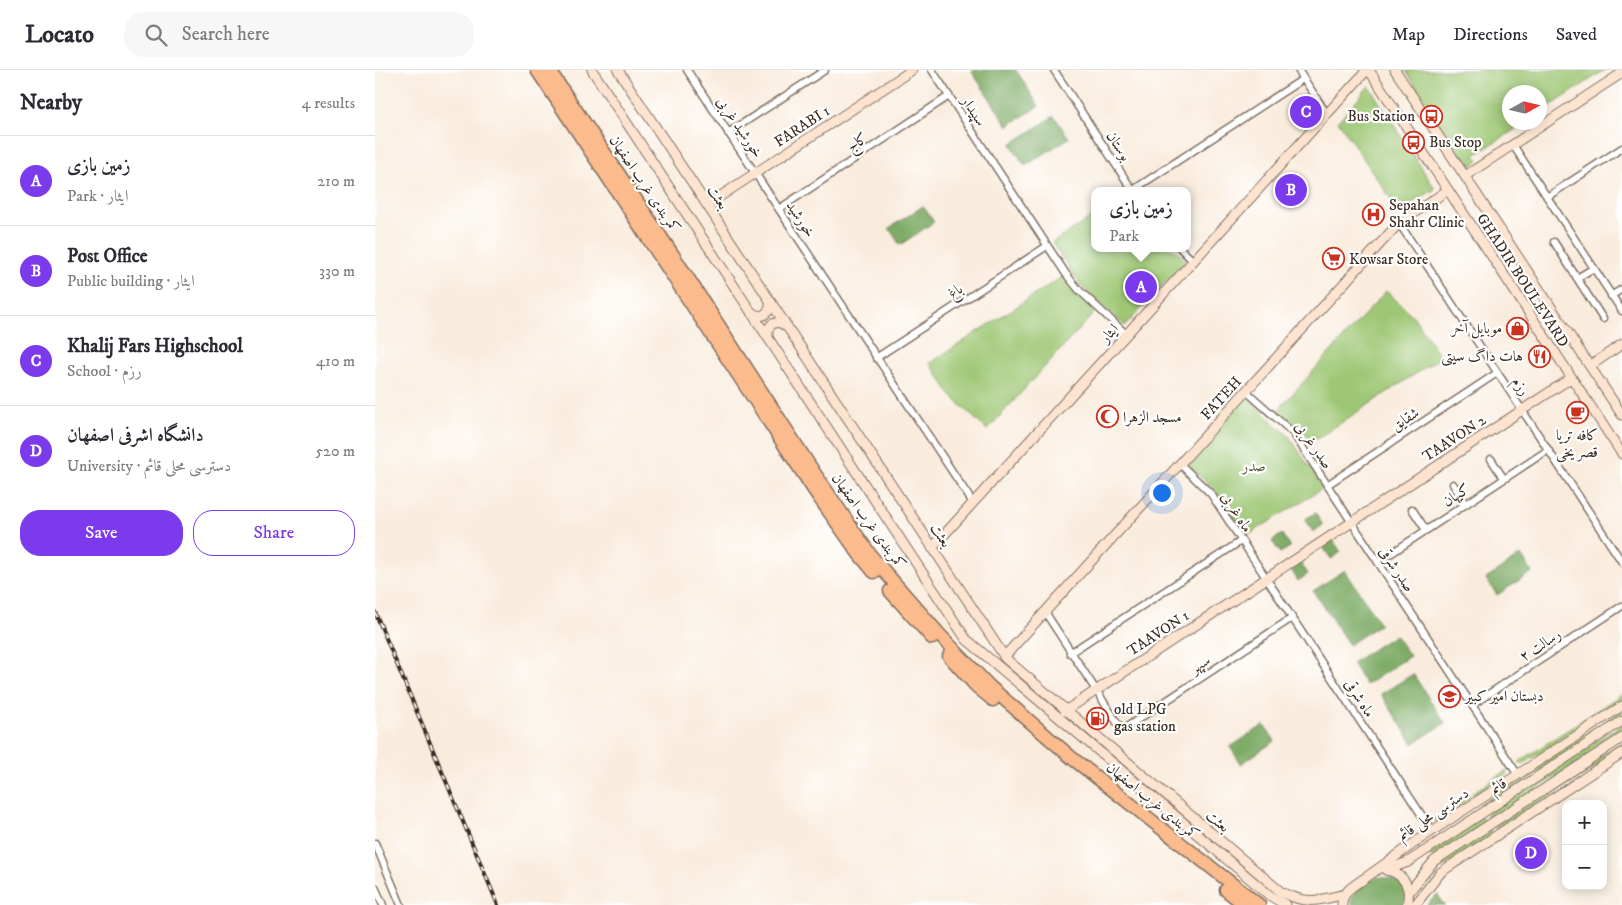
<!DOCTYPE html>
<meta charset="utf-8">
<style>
:root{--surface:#fff;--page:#f7f7f7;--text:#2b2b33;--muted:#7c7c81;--line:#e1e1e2;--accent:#7c3aed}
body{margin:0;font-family:"IM FELL DW Pica",Amiri,serif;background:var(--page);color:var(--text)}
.controls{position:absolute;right:15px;bottom:15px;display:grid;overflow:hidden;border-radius:10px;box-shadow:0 2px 12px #0003}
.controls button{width:45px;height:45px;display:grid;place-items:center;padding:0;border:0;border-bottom:1px solid var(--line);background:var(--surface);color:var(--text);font:25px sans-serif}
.compass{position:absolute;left:1127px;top:15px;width:45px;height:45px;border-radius:50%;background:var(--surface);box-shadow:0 2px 12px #0003;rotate:82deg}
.you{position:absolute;left:786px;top:422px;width:18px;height:18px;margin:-12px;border:4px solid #fff;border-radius:50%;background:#1a73e8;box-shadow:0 0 0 8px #1a73e833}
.badge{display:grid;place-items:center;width:32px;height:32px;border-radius:50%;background:var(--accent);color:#fff;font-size:16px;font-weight:700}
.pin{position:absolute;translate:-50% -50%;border:2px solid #fff;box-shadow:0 1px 5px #0006}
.popup{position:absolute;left:716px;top:117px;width:100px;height:65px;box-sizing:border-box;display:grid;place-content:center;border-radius:10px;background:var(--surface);filter:drop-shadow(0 1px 4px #0005);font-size:16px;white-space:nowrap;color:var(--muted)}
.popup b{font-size:19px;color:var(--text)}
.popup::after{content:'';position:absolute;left:50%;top:100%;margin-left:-10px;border:10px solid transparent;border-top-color:var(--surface)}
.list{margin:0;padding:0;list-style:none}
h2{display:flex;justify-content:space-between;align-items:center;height:65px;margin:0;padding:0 20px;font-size:21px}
h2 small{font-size:16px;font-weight:400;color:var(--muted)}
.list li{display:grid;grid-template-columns:32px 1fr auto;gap:15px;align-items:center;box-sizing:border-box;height:90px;padding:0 20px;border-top:1px solid var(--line)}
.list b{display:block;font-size:19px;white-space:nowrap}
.list p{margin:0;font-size:16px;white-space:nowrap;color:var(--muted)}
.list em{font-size:16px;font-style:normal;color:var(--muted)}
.actions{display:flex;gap:10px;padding:15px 20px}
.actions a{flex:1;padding:11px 0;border:1px solid var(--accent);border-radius:20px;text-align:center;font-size:18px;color:var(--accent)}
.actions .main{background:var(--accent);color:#fff}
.icon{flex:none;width:28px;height:28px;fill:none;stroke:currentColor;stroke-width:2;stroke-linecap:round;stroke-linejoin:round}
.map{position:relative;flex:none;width:1247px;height:835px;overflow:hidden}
header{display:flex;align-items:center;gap:30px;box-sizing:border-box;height:70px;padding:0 25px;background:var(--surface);border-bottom:1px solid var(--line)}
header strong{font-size:24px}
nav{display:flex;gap:28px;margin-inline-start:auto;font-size:18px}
.search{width:350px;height:45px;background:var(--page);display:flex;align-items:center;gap:12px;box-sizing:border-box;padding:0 18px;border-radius:20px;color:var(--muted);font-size:19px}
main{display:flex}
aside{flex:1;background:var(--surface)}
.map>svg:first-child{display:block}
</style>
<header>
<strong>Locato</strong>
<div class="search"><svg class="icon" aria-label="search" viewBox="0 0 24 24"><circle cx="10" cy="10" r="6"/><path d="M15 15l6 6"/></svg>Search here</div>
<nav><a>Map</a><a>Directions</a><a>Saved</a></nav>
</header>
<main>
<aside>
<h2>Nearby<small>4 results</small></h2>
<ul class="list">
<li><span class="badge">A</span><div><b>زمین بازی</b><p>Park · ایثار</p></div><em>210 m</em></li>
<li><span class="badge">B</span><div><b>Post Office</b><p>Public building · ایثار</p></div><em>330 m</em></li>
<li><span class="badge">C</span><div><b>Khalij Fars Highschool</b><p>School · رزم</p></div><em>410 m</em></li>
<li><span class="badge">D</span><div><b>دانشگاه اشرفی اصفهان</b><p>University · دسترسی محلی قائم</p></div><em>520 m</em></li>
</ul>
<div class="actions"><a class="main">Save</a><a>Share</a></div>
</aside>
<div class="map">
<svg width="1247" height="835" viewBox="0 0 1247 835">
<rect width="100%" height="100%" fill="#fff"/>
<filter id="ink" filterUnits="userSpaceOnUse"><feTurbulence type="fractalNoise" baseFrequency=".02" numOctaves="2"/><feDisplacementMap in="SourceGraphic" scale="10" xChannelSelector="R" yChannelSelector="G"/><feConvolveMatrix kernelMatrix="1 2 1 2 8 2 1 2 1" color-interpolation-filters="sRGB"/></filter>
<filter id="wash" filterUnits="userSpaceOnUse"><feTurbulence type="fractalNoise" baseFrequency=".0096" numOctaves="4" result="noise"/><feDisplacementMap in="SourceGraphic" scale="20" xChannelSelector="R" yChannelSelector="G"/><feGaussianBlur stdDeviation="1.12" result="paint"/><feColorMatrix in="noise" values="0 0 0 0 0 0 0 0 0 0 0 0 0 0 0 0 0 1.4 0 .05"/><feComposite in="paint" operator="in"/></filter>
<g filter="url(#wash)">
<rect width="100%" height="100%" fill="#f9ecdd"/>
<g fill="#9ec774" stroke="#6c7849">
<polygon points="1030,0 1230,0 1165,43 1164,22 1134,22 1134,52 1150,53 1100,85 1104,91 1094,98"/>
<polygon points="994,16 1060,119 1024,141 963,51"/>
<polygon points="720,145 720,178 798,178 811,190 750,256 707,217 677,173"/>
<polygon points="687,207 700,224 720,242 612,360 577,327 555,293"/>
<polygon points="1011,221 1038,246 1066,287 932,375 922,359 902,341"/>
<polygon points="871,327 914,366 948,418 870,467 840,421 811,393"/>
<polygon points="1247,624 1247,629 1147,695 1144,692"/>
<polygon points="1247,640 1247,647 1108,739 1105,734"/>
<polygon points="1247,654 1247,663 1115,750 1111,744"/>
<polygon points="1247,672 1247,680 1122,761 1119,756"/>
<polygon points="1131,701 1133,704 1099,726 1097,723"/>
<polygon points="1093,725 1095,729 1061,752 1059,748"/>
<polygon points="1106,746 1110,753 1057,788 1053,781"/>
<polygon points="1115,759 1118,764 1065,799 1062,794"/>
</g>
<g fill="#7eac66" stroke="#5c6b42">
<polygon points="600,0 641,0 664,36 633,56 597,2"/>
<polygon points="679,46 694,68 650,96 636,74"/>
<polygon points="548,136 559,152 525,175 514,158"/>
<polygon points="940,443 948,455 938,462 930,449"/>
<polygon points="907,464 915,477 905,483 897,471"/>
<polygon points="958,470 966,482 956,489 948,477"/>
<polygon points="1146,485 1157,502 1122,525 1111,509"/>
<polygon points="925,492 933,504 923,511 915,498"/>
<polygon points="970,500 1005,554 974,575 938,521"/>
<polygon points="1020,565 1035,586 991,615 977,593"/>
<polygon points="1038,604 1070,653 1038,674 1006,624"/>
<polygon points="889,655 900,671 866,694 855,677"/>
<path d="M1002 807 1021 809 1030 818 1031 829 1027 835H976C976 819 989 813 1002 807Z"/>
<polygon points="1062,824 1070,835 1052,835"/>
</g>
</g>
<g filter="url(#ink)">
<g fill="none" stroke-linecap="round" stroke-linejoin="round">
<defs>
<g id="street">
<polyline points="312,0 598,433"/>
<polyline points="557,0 691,204 704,220 751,264"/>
<polyline points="679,0 758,121"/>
<polyline points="923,0 952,44"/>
<polyline points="353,63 450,0"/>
<polyline points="1138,75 1247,241"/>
<polyline points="758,120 928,9"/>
<polyline points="1172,127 1247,78"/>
<polyline points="404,139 574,26"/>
<polyline points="1024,153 1247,492"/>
<polyline points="1179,172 1228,249"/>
<polyline points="805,178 818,191"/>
<polyline points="1202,208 1219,198"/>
<polyline points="1236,226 1247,219"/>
<polyline points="501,288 672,176"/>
<polyline points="871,321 918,363 1143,705"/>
<polyline points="1116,389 1129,409"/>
<polyline points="805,394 836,424 1057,761"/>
<polyline points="1078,414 1091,434"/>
<polyline points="952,415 1122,303"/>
<polyline points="1037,439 1051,460"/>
<polyline points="1003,492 1173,380"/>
<polyline points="670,542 747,660 917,548"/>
<polyline points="695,583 866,471"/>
<polyline points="1097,635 1247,536"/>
<polyline points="0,773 26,835"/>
<polyline points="0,817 8,835"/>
</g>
<g id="secondary">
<polyline points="217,0 591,569 894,825 911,835"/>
<path d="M243 0 631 589 906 822C933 835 942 831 970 824"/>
<polyline points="994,0 1247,384"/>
<polyline points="1020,0 1247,345"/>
<polyline points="1090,106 1247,3"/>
<polyline points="332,135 537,0"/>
<polyline points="376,242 383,246 389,245 395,239 395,231"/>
<polyline points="393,267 393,259 397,254 404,252 412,257"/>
<polyline points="1215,296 1247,274"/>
<polyline points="557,478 992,0"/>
<polyline points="629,587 1024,153 1073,120"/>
<polyline points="690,641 1196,308"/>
<polyline points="1011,800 1033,792 1247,651"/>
<path d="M1011 800C1029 803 1037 818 1032 835"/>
<polyline points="986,811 1045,769 1247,636"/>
<polyline points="1034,822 1059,791 1247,668"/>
<path d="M967 835C966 822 981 814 990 808"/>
<polyline points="1040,835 1066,802 1247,683"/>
</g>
<g id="highway">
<polyline points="162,0 443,426 484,484 499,502"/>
<polyline points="174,0 296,182 442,407 496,486 564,564 614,616 697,688 884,835"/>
<polyline points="515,521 557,568"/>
<polyline points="574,586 601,616 618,630"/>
<polyline points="851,820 870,835"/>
</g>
</defs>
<use href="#street" stroke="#7e6e61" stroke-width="9"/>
<use href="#secondary" stroke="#7e6e61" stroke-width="11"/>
<use href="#highway" stroke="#7e6e61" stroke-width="15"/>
<use href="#street" stroke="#fff" stroke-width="6"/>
<use href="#secondary" stroke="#fde4d1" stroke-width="9"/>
<use href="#highway" stroke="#fbbb8d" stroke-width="12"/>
<defs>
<polyline id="rail" points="0,542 123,835"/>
</defs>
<use href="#rail" stroke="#3b2a1e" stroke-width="4"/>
<use href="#rail" stroke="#fff" stroke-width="2" stroke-dasharray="5.5" stroke-linecap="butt"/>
</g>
</g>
<defs>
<symbol id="bus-ring" viewBox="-11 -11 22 22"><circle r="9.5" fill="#fff" stroke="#c8321e" stroke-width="1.5"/><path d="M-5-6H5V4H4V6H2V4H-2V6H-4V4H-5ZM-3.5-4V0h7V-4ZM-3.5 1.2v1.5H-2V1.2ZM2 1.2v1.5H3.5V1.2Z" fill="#c8321e"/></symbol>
<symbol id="hospital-ring" viewBox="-11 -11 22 22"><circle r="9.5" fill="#fff" stroke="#c8321e" stroke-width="1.5"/><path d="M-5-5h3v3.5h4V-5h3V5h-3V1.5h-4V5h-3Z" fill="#c8321e"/></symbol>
<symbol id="supermarket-ring" viewBox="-11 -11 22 22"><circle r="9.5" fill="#fff" stroke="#c8321e" stroke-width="1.5"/><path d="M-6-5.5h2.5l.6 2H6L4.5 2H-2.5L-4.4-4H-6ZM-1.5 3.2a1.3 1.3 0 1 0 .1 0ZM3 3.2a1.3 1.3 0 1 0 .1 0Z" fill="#c8321e"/></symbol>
<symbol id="shop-ring" viewBox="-11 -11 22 22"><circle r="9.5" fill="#fff" stroke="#c8321e" stroke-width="1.5"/><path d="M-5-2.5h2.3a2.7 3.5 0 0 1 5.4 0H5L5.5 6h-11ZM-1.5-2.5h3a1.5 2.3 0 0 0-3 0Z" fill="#c8321e"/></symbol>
<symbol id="restaurant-ring" viewBox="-11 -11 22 22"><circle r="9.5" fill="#fff" stroke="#c8321e" stroke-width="1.5"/><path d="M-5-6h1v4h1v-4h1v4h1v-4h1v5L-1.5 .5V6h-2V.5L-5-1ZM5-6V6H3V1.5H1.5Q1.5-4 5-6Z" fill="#c8321e"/></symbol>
<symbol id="cafe-ring" viewBox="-11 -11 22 22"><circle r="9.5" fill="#fff" stroke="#c8321e" stroke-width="1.5"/><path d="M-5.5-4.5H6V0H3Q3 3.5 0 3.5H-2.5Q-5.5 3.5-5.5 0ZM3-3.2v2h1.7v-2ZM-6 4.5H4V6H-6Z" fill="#c8321e"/></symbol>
<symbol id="mosque-ring" viewBox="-11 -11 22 22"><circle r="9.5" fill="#fff" stroke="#c8321e" stroke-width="1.5"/><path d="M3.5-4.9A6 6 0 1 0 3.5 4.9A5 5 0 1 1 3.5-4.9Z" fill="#c8321e"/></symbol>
<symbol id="school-ring" viewBox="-11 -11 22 22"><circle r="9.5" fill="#fff" stroke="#c8321e" stroke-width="1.5"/><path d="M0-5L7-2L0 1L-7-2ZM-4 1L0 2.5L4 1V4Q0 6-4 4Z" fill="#c8321e"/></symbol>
<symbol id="fuel-ring" viewBox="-11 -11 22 22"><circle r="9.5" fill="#fff" stroke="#c8321e" stroke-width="1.5"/><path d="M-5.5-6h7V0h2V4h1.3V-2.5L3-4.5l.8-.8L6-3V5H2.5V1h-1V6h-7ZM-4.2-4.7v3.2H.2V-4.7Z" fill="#c8321e"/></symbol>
</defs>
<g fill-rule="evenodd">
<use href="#bus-ring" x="1044" y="34" width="25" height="25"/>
<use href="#bus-ring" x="1026" y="60" width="25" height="25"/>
<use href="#hospital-ring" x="986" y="132" width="25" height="25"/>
<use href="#supermarket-ring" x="946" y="176" width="25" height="25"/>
<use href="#shop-ring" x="1130" y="246" width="25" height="25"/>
<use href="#restaurant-ring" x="1152" y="274" width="25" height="25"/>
<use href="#cafe-ring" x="1190" y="330" width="25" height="25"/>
<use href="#mosque-ring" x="720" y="334" width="25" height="25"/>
<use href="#school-ring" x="1062" y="614" width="25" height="25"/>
<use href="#fuel-ring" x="710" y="636" width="25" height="25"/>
</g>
<g text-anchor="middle" stroke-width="4.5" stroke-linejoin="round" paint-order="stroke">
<g font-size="15" fill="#3b2a1e" stroke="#fff">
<text transform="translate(599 41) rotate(57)" y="5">سپیدار</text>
<text transform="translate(427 56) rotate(-33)" y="5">FARABI 1</text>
<text transform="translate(365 57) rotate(56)" y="5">خورشید غربی</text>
<text transform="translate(482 72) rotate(-33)" y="5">کاج</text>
<text transform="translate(744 76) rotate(57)" y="5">بوستان</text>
<text transform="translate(270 114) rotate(56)" y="5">کمربندی غرب اصفهان</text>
<text transform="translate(343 127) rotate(57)" y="5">بعثت</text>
<text transform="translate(426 149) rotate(57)" y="5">خورشید</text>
<text transform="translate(1148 210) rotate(57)" y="5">GHADIR BOULEVARD</text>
<text transform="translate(580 221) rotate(-33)" y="5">باغ</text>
<text transform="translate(734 263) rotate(-48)" y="5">ایثار</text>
<text transform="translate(1146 316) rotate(56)" y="5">رزم</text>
<text transform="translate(846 328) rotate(-48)" y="5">FATEH</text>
<text transform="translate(1030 349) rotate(-33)" y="5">شقایق</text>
<text transform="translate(1079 368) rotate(-33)" y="5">TAAVON 2</text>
<text transform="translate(939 375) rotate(55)" y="5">صدر غربی</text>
<text transform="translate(1081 425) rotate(-33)" y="5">کیهان</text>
<text transform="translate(862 442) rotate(57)" y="5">ماه غربی</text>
<text transform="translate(494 451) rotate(54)" y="5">کمربندی غرب اصفهان</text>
<text transform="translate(566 465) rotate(57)" y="5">بعثت</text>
<text transform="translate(1022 499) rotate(56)" y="5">صدر شرقی</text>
<text transform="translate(783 563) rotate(-33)" y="5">TAAVON 1</text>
<text transform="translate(1165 575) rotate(-33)" y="5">رسالت ۲</text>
<text transform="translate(825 594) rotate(-33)" y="5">سپهر</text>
<text transform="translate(985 628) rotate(57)" y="5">ماه شرقی</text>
<text transform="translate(1123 716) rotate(-33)" y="5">قائم</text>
<text transform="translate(778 731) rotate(39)" y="5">کمربندی غرب اصفهان</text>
<text transform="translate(1058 744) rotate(-34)" y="5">دسترسی محلی قائم</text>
<text transform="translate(843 751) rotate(40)" y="5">بعثت</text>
</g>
<g font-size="15" fill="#3b2a1e" stroke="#fff" text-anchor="start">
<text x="1040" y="51" text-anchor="end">Bus Station</text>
<text x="1054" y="77">Bus Stop</text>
<text x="1014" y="140">Sepahan<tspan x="1014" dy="17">Shahr Clinic</tspan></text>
<text x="974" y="194">Kowsar Store</text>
<text x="1127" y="263" text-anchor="end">موبایل آخر</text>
<text x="1148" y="291" text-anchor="end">هات داگ سیتی</text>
<text x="748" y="352">مسجد الزهرا</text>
<text x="1202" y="370" text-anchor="middle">کافه تریا<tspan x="1202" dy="17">قصر یخی</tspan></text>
<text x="1090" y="631">دبستان امیر کبیر</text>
<text x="739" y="644">old LPG<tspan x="739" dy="17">gas station</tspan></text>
</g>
<g font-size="15" fill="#595938" stroke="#fff">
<text x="879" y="401">صدر</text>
</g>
</g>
</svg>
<div class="controls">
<button>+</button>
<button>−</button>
</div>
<svg class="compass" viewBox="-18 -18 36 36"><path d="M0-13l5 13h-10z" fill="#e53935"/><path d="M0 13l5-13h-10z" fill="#7c7c81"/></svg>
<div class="you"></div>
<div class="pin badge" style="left:766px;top:217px">A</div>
<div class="popup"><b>زمین بازی</b>Park</div>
<div class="pin badge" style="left:916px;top:120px">B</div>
<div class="pin badge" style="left:931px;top:42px">C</div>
<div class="pin badge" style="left:1156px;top:783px">D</div>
</div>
</main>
